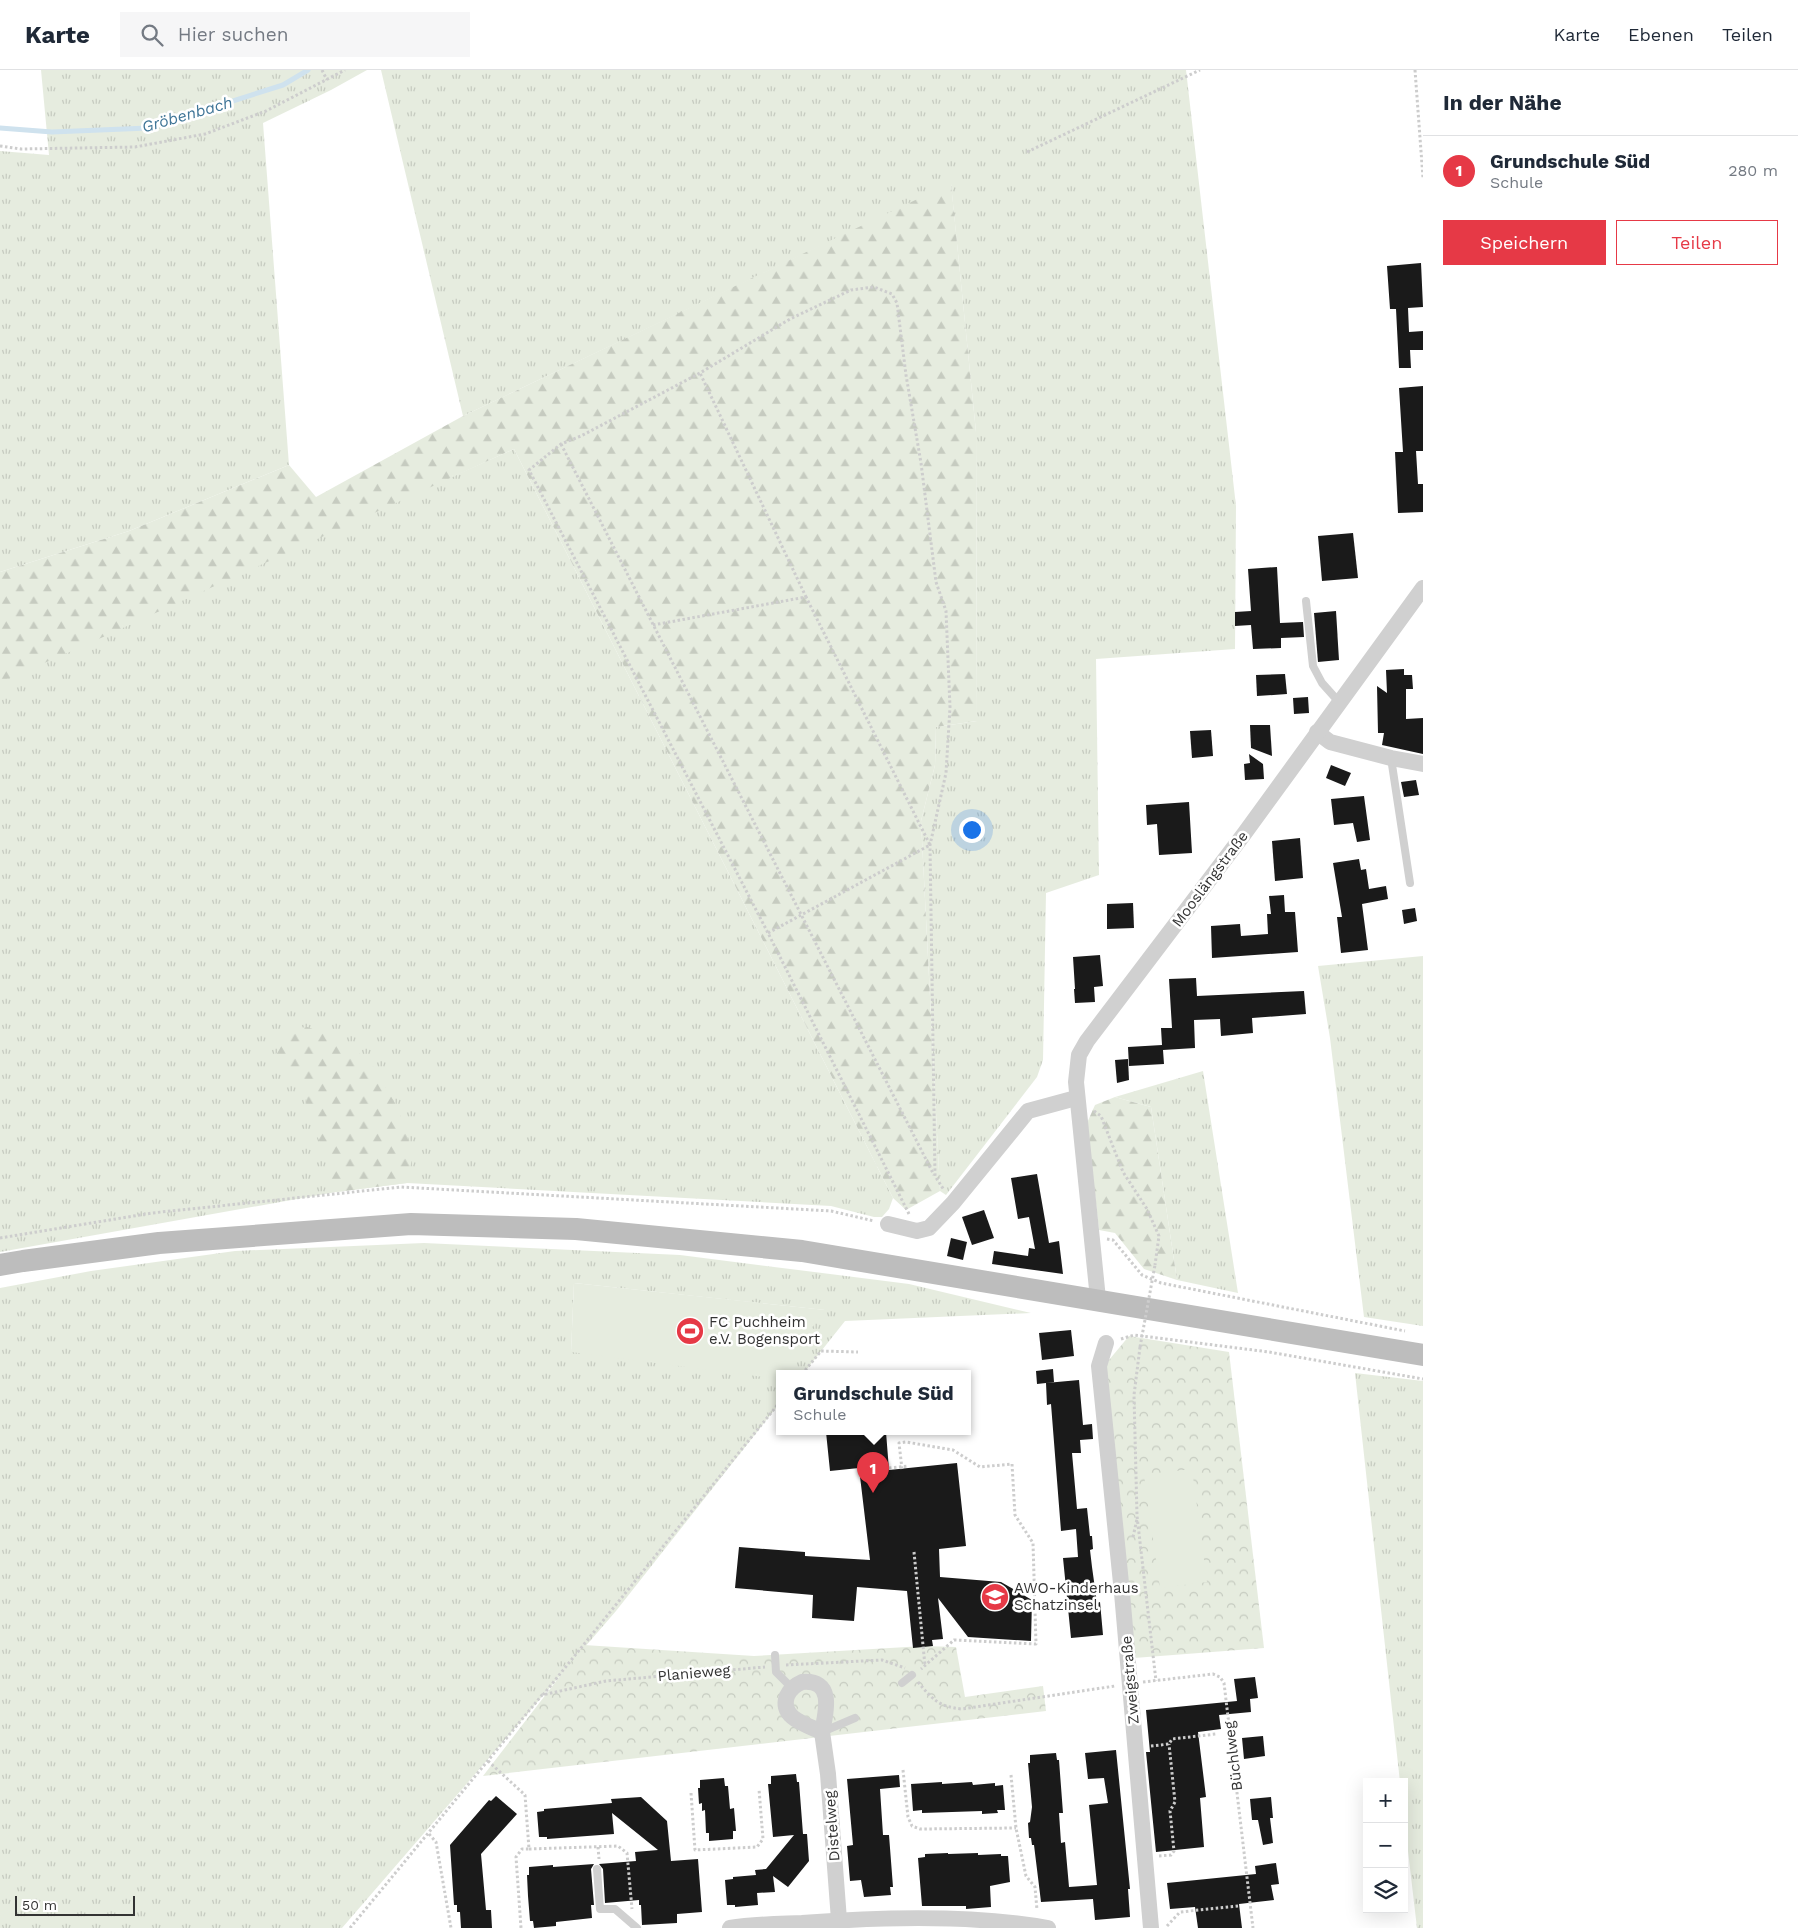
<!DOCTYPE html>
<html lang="de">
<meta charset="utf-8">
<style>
:root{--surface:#fff;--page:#f6f6f7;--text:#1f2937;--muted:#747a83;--line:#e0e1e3;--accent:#e63946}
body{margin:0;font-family:"Work Sans",sans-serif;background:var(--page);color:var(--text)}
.controls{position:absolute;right:15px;bottom:15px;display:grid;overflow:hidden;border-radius:0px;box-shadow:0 5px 20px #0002}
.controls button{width:45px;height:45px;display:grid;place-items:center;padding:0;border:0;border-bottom:1px solid var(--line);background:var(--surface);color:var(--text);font:25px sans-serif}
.scale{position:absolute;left:15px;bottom:12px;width:120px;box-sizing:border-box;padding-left:5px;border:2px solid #333;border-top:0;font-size:14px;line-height:18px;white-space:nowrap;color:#333;-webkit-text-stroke:4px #fff;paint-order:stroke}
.you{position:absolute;left:971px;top:759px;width:18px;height:18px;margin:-12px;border:4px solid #fff;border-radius:50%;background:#1a73e8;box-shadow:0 0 0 8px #1a73e833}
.badge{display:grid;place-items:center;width:32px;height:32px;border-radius:50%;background:var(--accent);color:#fff;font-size:16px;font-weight:700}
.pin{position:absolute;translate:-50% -41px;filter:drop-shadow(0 1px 2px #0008)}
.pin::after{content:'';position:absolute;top:26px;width:18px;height:15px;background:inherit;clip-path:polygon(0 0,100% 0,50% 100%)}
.popup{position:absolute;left:776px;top:1300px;width:195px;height:65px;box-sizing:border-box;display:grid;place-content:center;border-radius:0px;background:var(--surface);filter:drop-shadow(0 1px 4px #0005);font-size:16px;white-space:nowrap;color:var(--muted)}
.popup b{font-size:19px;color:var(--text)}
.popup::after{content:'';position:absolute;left:50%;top:100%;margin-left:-10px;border:10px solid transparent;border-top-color:var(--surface)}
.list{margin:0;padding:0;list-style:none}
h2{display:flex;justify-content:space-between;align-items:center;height:65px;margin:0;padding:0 20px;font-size:21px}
h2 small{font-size:16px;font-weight:400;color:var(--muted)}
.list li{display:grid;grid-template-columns:32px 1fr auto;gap:15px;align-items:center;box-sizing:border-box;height:70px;padding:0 20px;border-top:1px solid var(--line)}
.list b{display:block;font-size:19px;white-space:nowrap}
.list p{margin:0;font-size:16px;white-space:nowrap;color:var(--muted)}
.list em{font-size:16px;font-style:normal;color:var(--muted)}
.actions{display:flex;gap:10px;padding:15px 20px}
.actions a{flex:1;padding:11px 0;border:1px solid var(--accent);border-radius:0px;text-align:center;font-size:18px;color:var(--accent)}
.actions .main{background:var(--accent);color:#fff}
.icon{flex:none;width:28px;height:28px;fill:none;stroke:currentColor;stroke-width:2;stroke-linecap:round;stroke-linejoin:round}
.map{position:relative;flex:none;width:1423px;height:1858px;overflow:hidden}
header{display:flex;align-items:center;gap:30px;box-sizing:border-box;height:70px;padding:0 25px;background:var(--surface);border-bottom:1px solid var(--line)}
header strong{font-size:24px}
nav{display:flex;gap:28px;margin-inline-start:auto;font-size:18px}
.search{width:350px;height:45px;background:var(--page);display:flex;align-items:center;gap:12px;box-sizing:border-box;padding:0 18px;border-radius:0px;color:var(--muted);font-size:19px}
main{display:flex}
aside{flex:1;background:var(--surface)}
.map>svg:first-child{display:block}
</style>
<header>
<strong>Karte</strong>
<div class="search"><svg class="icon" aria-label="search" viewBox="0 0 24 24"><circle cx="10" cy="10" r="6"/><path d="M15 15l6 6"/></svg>Hier suchen</div>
<nav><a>Karte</a><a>Ebenen</a><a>Teilen</a></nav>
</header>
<main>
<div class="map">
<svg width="1423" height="1858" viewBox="0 0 1423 1858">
<defs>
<pattern id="grass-tufts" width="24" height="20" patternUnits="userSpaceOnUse" patternTransform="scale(1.25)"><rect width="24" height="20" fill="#e6ecdf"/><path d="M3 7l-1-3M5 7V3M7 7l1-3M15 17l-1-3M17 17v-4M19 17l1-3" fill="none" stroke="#c6cbc0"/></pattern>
<pattern id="forest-firs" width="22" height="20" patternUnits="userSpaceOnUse" patternTransform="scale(1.25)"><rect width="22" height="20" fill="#e6ecdf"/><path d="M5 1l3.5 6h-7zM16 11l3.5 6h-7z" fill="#c6cbc0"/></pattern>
<pattern id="park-crowns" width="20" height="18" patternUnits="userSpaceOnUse" patternTransform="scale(1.25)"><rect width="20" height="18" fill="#e6ecdf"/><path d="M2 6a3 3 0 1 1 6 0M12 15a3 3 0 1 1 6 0" fill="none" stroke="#c6cbc0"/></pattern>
</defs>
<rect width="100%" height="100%" fill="#fff"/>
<g fill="url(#grass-tufts)" fill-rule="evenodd">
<polygon points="41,0 367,0 331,20 263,53 289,395 129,461 0,502 0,81 49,85"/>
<polygon points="381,0 1186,0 1236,436 1235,579 1096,589 1099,805 1046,823 1043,990 1037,1007 946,1125 940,1121 921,751 935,695 936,657 977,651 976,362 951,114 463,346"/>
<polygon points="514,379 893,1128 889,1139 882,1147 874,1147 831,1136 407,1113 336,1122 0,1182 0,609"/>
<polygon points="1423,886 1423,1256 1364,1247 1330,968 1318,896"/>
<polygon points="1203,1001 1238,1223 1177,1210 1151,1037 1115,1027"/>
<path d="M424 1173 680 1185 909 1214 1031 1243 845 1251 803 1304H779V1334L616 1541 342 1858H0V1218L91 1201 235 1181ZM574 1213 825 1240 571 1282Z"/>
<polygon points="1355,1303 1423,1311 1423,1858 1417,1858 1404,1747 1404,1712 1400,1712"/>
</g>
<g fill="url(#forest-firs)">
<polygon points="951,113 976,362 977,651 936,657 935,695 921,751 940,1121 906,1140 893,1128 514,379 79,578 0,612 0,502 129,461 289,395 316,427 463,346"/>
<path d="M307 957 324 963 350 976 371 993 398 1038 413 1084 407 1113 336 1122 301 1016 289 1009 275 986C286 969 284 959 307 957Z"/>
<polygon points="1115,1027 1151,1037 1177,1210 1144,1199 1115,1163 1099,1160 1087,1053 1095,1035"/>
</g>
<g fill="url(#park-crowns)">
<polygon points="1129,1266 1229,1282 1264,1578 1121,1589 1104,1296"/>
<polygon points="584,1575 754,1586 924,1576 956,1577 965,1627 1043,1616 1046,1641 483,1706"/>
</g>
<g fill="#e6ecdf">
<polygon points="574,1213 826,1240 771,1308 571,1282"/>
<polygon points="1192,1399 1207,1512 1160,1518 1144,1405"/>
</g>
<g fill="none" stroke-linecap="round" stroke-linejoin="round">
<polyline stroke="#cfe2ee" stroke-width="5" points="0,58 52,62 148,58 283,15 308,0"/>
</g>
<g fill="#1a1a1a">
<polygon points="1421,193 1423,237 1408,238 1409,262 1423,261 1423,280 1410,280 1411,298 1399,298 1396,239 1390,239 1387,196"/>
<polygon points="1423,316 1423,381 1416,381 1418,414 1423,414 1423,442 1398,443 1395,382 1403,382 1399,318"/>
<polygon points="1353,463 1358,508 1322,511 1318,466"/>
<polygon points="1277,497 1280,553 1303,552 1304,567 1281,568 1281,578 1253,579 1251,555 1235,556 1235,542 1251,541 1248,499"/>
<polygon points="1336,541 1339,590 1318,592 1314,543"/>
<polygon points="1404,599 1404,605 1412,605 1413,619 1406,619 1406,649 1423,648 1423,684 1382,675 1384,663 1378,663 1377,616 1387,623 1386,600"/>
<polygon points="1285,604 1287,624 1257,626 1256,605"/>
<polygon points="1308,627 1309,643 1294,644 1293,628"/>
<polygon points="1250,655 1270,655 1272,686 1251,678"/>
<polygon points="1211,660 1213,686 1192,688 1190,661"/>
<polygon points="1249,684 1263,694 1264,709 1245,710 1244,694 1250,693"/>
<polygon points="1331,695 1351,703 1345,716 1326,708"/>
<polygon points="1416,710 1419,725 1404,727 1401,712"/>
<polygon points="1364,726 1370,770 1357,772 1353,753 1334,755 1331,729"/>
<polygon points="1189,732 1192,783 1159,785 1157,754 1147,755 1146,735"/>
<polygon points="1300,768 1303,808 1275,811 1272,771"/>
<polygon points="1359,789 1361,800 1366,799 1369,819 1386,816 1388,829 1362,834 1368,880 1341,883 1337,847 1342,847 1333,793"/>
<polygon points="1284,825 1285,842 1295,842 1298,882 1212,888 1211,856 1240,854 1241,866 1268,864 1267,844 1271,844 1269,826"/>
<polygon points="1133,833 1134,858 1107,859 1107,834"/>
<polygon points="1415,838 1417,851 1404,854 1402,840"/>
<polygon points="1100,885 1103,916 1094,917 1095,932 1075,933 1074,919 1075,919 1073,887"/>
<polygon points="1196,908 1197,926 1304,921 1306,944 1252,948 1253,963 1221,966 1220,949 1194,950 1195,978 1163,980 1164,994 1129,996 1128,977 1162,975 1161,958 1172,958 1169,909"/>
<polygon points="1128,989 1129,1010 1117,1013 1115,990"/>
<polygon points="1037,1104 1049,1173 1059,1171 1063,1204 992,1194 994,1181 1028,1186 1029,1178 1035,1179 1029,1147 1018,1149 1011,1108"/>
<polygon points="984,1140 994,1168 972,1175 962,1147"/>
<polygon points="951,1168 967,1172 963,1190 947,1186"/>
<polygon points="1071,1260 1074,1286 1042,1290 1039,1263"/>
<polygon points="1053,1299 1054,1312 1046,1313 1079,1310 1083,1355 1092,1354 1093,1369 1080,1370 1081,1383 1072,1383 1077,1439 1087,1438 1090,1466 1092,1466 1093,1479 1090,1480 1092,1497 1097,1533 1100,1532 1103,1565 1071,1568 1063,1488 1078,1487 1076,1459 1061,1461 1051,1334 1047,1335 1046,1313 1037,1314 1036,1301"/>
<polygon points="826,1362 886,1362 889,1400 957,1393 966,1476 939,1479 940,1507 1001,1512 1032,1530 1031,1571 968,1567 938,1528 943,1569 932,1570 933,1576 913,1578 907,1521 857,1517 854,1551 812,1548 813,1525 735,1518 739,1477 805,1482 805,1486 870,1490 859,1398 830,1401"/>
<polygon points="1255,1607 1258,1628 1250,1629 1251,1642 1219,1645 1221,1659 1198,1662 1206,1727 1200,1728 1204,1777 1156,1782 1146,1682 1150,1682 1146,1640 1237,1631 1234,1609"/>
<polygon points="1263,1666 1265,1686 1244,1689 1242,1668"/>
<polygon points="1116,1680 1130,1819 1128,1819 1130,1847 1095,1850 1093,1829 1041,1832 1034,1775 1032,1775 1031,1768 1029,1768 1028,1753 1030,1752 1032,1737 1028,1693 1030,1693 1030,1685 1056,1683 1057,1690 1059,1690 1063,1743 1059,1743 1061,1773 1065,1772 1069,1817 1097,1815 1089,1735 1108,1733 1104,1708 1088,1709 1085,1683"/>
<polygon points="796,1704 797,1712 799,1712 803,1764 807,1764 809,1791 788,1817 773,1806 775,1822 757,1823 758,1835 735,1837 735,1835 727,1835 725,1810 733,1809 733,1807 756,1805 755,1800 766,1799 794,1765 773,1767 768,1714 771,1714 771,1706"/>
<polygon points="899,1705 900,1717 880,1719 883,1765 889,1765 893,1817 890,1817 891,1825 864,1827 861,1810 850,1811 847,1776 853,1775 847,1709"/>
<polygon points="724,1708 725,1716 728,1716 730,1739 734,1738 736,1761 733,1761 733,1769 709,1771 709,1763 706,1763 705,1740 702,1741 702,1733 699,1734 698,1718 700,1718 700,1710"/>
<polygon points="942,1712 942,1714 972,1712 973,1715 995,1713 995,1716 1003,1715 1005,1740 997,1740 998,1743 982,1744 982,1741 922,1743 922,1740 913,1741 911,1714"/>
<polygon points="496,1726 517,1744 481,1784 486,1840 491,1840 492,1858 461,1858 460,1842 457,1842 457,1835 454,1835 450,1775 489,1730 491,1731"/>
<polygon points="641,1727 667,1751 671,1791 698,1789 702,1842 677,1844 677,1853 642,1855 641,1835 639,1835 639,1830 605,1833 603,1799 599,1794 636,1791 635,1782 658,1780 612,1743 614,1764 547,1769 547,1767 539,1767 537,1742 544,1741 544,1739 612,1733 611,1729"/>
<polygon points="1271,1727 1273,1748 1270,1748 1273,1773 1263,1775 1258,1750 1252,1750 1250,1729"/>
<polygon points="948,1783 948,1784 978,1783 978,1785 1001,1784 1001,1786 1008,1786 1010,1812 990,1816 991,1837 966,1839 966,1836 922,1836 918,1788 925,1787 925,1784"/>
<polygon points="1276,1793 1279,1814 1271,1815 1274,1830 1239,1834 1242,1858 1198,1858 1195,1837 1170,1839 1167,1813 1256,1804 1255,1796"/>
<polygon points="594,1794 591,1799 594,1835 591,1835 592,1848 556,1852 556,1856 534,1858 533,1851 530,1851 528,1826 527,1805 529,1805 529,1797 553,1795 553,1797"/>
</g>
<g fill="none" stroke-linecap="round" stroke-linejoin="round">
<g stroke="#cdcdcd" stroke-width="3" stroke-dasharray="2.5 2.5" stroke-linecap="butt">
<polyline points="322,0 327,10"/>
<polyline points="1415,0 1423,108"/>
<polyline points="0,76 21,79 135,77 205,64 266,41 345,0"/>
<polyline points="1027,82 1200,0"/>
<polyline points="561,374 934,1105"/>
<polyline points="653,555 806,527 700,303"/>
<polyline points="768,863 930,775 806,527"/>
<polyline points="1094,1041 1101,1046 1123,1102 1147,1139 1159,1166 1155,1195"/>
<polyline points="909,1144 768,863 529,400 561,374 581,366 700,303 790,249 851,220 874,217 892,224 897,233 906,305 921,393 936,512 946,541 950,637 946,703 930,775 935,1106 944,1120"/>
<polyline points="0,1168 152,1143 401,1117 831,1141 874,1151"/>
<polyline points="1107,1169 1113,1170 1142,1205 1161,1213 1405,1261"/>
<polyline points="1121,1269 1134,1265 1269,1282 1423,1309"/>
<polyline points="1140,1277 1134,1325 1137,1446 1156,1611"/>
<polyline points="802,1304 821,1281 858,1282"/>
<polyline points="889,1398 908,1396"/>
<polyline points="902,1399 899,1373 906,1372 953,1380 980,1397 1012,1394 1015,1445 1033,1473 1036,1574 954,1570 921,1599"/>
<polyline points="1133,1467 1137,1449"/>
<polyline points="914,1482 925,1596"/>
<polyline points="786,1595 882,1590 905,1598"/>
<path d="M918 1612C932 1629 939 1637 962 1639L1115 1616"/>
<polyline points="1143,1612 1213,1604 1220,1607 1224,1613 1253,1858"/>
<polyline points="543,1625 779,1333"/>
<polyline points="1151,1676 1169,1674 1172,1669 1216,1664"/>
<polyline points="488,1691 525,1725 529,1779 522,1779 516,1787 521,1858"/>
<polyline points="903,1700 908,1747 912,1756 920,1759 1016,1758"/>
<polyline points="1011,1705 1016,1758 1026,1806 1035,1817 1037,1840"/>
<polyline points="691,1723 695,1780 757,1777 763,1769 759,1719"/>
<polyline points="429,1764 436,1772 451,1858"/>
<polyline points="598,1777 599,1789"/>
<polyline points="529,1779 618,1776 627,1783 632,1839"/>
<polyline points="1159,1786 1171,1785 1174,1781 1170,1741 1175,1732 1169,1674"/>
<polyline points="1167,1856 1180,1842 1238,1836"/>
<polyline points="350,1858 542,1625 606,1611 765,1597"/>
</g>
<g stroke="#d0d0d0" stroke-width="8">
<polyline points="1306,531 1313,596 1322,613 1339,632"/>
<polyline points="1391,688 1410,813"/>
<polyline points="775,1585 776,1602 792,1618"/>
<polyline points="902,1613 912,1605"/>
<polyline points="822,1662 855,1648"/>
<polyline points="597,1799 600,1839 615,1839 637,1858"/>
</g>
<g stroke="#d0d0d0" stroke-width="16">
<polyline points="1317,662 1330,672 1391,688 1423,694"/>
<polyline points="888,1154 917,1161 929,1158 953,1133 1028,1041 1076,1028"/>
<polyline points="1098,1229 1076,1012 1079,985 1087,971 1244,764 1423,518"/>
<polyline points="1106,1273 1099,1296 1122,1523 1151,1858"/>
<path d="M802 1612C835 1609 826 1642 822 1662 807 1655 779 1648 787 1626 790 1619 795 1615 802 1612Z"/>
<polyline points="822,1662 828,1704 839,1850"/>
<path d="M730 1858C753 1854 778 1854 802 1853 880 1847 971 1844 1048 1858"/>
</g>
<polyline stroke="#bdbdbd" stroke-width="22" points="0,1195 23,1191 159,1173 411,1154 576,1159 802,1181 1423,1285"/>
<polyline stroke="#cdcdcd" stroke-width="3" stroke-dasharray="2.5 2.5" stroke-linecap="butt" points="1140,1277 1155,1195"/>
</g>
<defs>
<symbol id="stadium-disc" viewBox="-11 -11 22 22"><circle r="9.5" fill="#e63946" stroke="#fff"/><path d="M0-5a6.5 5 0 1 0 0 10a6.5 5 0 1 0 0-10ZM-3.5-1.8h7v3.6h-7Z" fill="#fff"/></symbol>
<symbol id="school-disc" viewBox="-11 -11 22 22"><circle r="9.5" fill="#e63946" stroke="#fff"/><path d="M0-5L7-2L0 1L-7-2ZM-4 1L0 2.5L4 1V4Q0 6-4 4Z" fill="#fff"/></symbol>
</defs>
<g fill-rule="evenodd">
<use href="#stadium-disc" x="674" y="1245" width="32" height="32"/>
<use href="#school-disc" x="979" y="1511" width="32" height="32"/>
</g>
<g text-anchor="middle" stroke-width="5" stroke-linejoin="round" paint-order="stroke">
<g font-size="15" fill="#333" stroke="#fff">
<text transform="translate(1210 809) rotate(-53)" y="5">Mooslängstraße</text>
<text transform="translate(694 1603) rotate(-5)" y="5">Planieweg</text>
<text transform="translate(1130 1610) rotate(-95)" y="5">Zweigstraße</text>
<text transform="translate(1233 1686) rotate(-97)" y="5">Büchlweg</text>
<text transform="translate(832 1756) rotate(-94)" y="5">Distelweg</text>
</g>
<g font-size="15" fill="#333" stroke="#fff" text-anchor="start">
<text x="709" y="1257">FC Puchheim<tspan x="709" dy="17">e.V. Bogensport</tspan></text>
<text x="1014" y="1523">AWO-Kinderhaus<tspan x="1014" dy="17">Schatzinsel</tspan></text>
</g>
<g font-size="16" font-style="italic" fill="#3f7597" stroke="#fff">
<text transform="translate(187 44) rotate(-16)" y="6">Gröbenbach</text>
</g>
</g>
</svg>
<div class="controls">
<button>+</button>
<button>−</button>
<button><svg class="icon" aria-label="layers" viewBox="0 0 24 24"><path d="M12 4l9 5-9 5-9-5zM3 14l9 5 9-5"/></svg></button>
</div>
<div class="scale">50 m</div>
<div class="you"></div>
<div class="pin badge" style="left:873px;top:1423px">1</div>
<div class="popup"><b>Grundschule Süd</b>Schule</div>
</div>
<aside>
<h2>In der Nähe<small></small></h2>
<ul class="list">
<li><span class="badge">1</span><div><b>Grundschule Süd</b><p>Schule</p></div><em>280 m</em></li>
</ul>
<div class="actions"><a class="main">Speichern</a><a>Teilen</a></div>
</aside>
</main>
